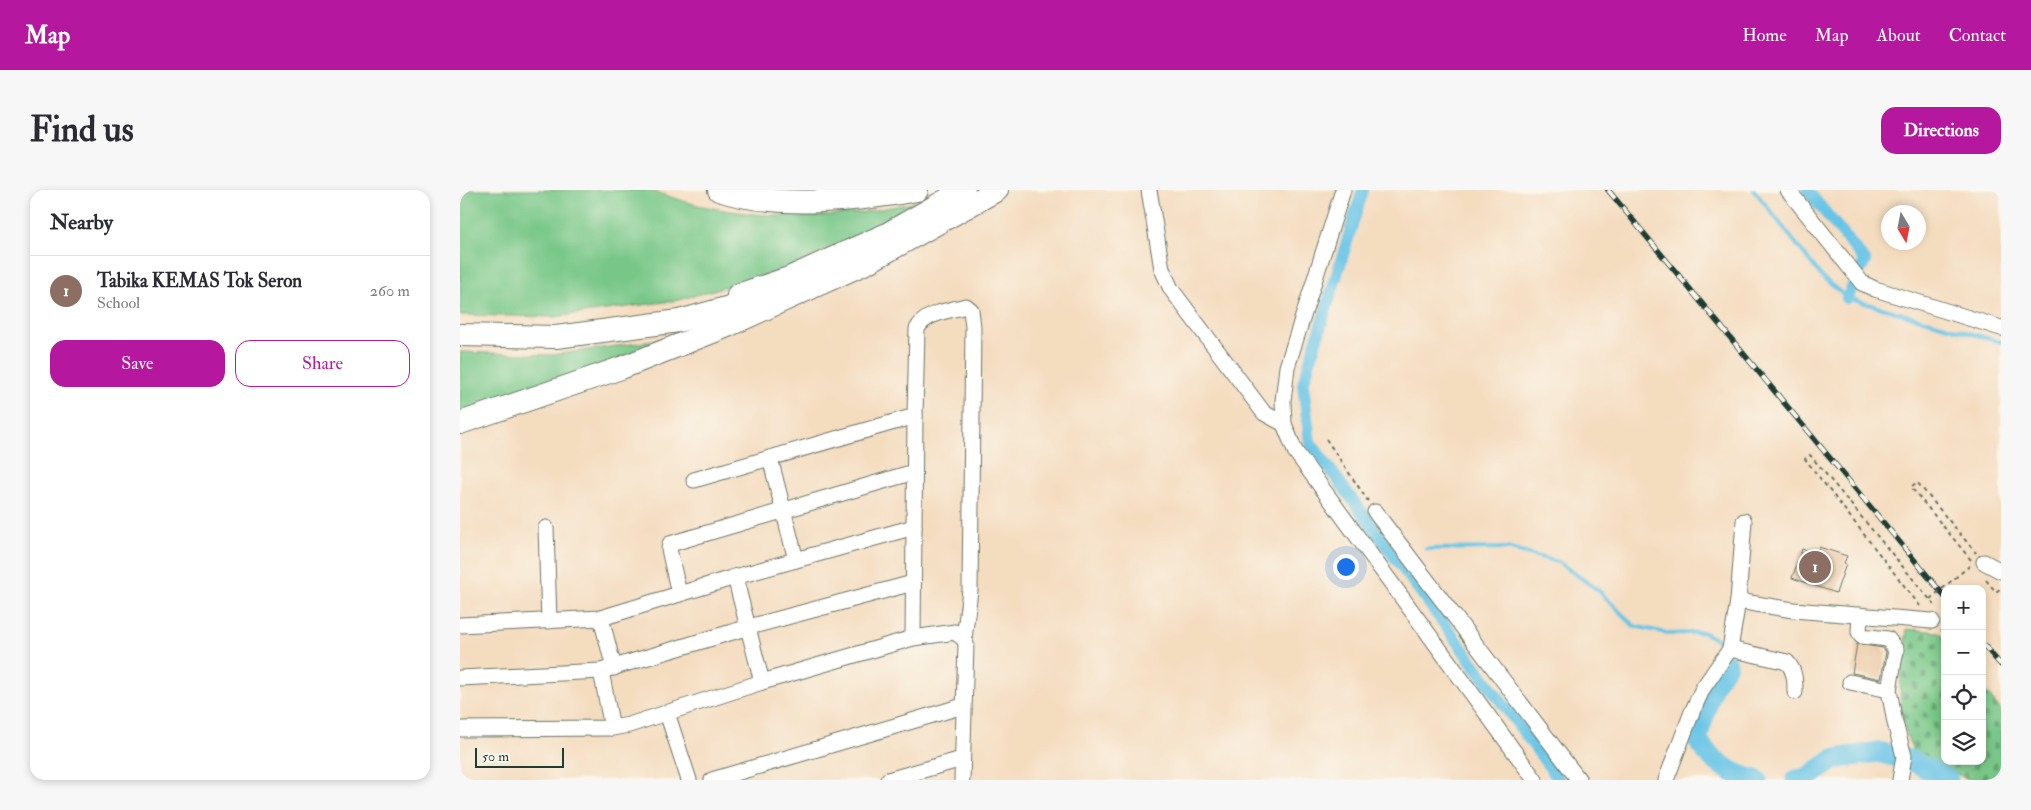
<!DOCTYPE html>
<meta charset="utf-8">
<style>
:root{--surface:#fff;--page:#f7f7f7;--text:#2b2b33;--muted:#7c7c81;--line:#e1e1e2;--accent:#b5179e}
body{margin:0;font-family:"IM FELL Double Pica",serif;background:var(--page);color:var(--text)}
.controls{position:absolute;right:15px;bottom:15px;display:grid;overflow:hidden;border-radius:10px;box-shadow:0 2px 8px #0003}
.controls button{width:45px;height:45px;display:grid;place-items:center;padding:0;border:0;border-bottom:1px solid var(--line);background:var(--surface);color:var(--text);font:25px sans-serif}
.compass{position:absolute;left:1421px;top:15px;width:45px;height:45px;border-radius:50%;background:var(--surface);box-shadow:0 2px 8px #0003;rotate:170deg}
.scale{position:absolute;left:15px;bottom:12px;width:89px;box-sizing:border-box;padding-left:5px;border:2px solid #1f3d34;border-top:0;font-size:14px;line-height:18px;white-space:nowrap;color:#1f3d34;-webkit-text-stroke:4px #fbf7ec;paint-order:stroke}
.you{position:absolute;left:885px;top:376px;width:18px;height:18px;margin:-12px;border:4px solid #fff;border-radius:50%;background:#1a73e8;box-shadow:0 0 0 8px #1a73e833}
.badge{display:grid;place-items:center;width:32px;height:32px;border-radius:50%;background:var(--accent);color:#fff;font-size:16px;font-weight:700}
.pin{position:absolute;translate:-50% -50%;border:2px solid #fff;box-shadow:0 1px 5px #0006}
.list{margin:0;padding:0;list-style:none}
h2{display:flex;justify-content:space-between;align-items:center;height:65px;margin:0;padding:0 20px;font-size:21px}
h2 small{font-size:16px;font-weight:400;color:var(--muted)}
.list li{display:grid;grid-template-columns:32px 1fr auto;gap:15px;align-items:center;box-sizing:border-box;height:70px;padding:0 20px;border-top:1px solid var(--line)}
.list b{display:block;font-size:19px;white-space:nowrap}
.list p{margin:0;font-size:16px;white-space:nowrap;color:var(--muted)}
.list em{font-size:16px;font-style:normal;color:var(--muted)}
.actions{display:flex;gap:10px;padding:15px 20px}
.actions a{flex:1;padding:11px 0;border:1px solid var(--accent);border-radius:15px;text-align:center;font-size:18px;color:var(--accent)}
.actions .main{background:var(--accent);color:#fff}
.icon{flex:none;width:28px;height:28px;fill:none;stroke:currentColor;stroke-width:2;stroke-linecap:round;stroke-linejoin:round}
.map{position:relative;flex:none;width:1541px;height:590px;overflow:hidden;border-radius:15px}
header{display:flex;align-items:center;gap:30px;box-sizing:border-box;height:70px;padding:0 25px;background:var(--accent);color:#fff}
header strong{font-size:24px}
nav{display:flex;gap:28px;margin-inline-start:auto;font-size:18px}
.intro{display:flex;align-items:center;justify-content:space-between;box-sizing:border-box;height:120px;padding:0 30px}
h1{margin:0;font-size:35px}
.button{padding:12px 22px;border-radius:15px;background:var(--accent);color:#fff;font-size:18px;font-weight:700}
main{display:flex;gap:30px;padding:0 30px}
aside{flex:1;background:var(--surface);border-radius:15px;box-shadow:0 2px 8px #0003}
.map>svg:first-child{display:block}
</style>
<header>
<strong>Map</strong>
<nav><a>Home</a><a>Map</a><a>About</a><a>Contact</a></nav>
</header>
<div class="intro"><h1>Find us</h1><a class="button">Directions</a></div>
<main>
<aside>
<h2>Nearby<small></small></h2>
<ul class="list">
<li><span class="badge" style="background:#8d6e63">1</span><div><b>Tabika KEMAS Tok Seron</b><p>School</p></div><em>260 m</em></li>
</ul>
<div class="actions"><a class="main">Save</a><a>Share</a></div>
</aside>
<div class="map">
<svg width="1541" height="590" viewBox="0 0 1541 590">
<defs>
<pattern id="cemetery-stones" width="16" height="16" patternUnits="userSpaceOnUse" patternTransform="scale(1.25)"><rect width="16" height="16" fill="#78c788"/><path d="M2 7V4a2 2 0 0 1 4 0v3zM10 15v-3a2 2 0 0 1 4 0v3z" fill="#62a370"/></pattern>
</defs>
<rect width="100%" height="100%" fill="#fbf7ec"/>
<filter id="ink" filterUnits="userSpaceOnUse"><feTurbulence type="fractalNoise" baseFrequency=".02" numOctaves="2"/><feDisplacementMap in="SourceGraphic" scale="10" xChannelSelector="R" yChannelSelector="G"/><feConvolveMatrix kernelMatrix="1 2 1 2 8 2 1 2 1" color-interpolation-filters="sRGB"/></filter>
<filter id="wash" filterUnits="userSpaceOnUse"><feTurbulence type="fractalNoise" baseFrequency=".0096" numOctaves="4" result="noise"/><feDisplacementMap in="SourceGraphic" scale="20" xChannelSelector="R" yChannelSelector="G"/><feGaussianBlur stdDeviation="1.12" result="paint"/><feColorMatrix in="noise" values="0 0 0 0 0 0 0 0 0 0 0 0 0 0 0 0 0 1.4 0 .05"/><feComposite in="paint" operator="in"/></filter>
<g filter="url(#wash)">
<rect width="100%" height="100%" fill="#f4dcbf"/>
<g fill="#78c788" stroke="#4c825e">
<polygon points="0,0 188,0 237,15 264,20 292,24 348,27 404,22 469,10 423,34 326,79 219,110 94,127 0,125"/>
<polygon points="232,143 0,224 0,162 92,165 178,153"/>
</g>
<path fill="url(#cemetery-stones)" stroke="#4c825e" d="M1447 439 1479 442 1485 450V571H1522V497L1541 520V590H1511L1456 568C1449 552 1442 535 1441 517 1438 491 1444 464 1447 439Z"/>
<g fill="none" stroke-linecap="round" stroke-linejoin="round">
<g stroke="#68c4e6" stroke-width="4">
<polyline points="1294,0 1362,87 1387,108 1541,152"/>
<polyline points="966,359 1047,358 1098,372 1138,400 1174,436 1211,444 1243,442 1263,453"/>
</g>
<g stroke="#68c4e6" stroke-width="12">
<polyline points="903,0 843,194 850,252 1099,590"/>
<polyline points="1347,0 1405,71 1401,79"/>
<polyline points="1387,108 1396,89"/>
</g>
<g stroke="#68c4e6" stroke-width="21">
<path d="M1267 474 1253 495 1237 548C1247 569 1274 586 1297 590"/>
<polyline points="1336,590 1347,588 1374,569 1418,562 1453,571 1488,590"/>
</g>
</g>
<g id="blocks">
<g fill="#e4b689">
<polygon points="1359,357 1387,366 1384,373 1386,374 1376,403 1332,388 1342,359 1357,364"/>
<polygon points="1397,454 1423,458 1426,462 1421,489 1392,483"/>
</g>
</g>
</g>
<g filter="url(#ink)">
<use href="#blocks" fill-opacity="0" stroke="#6a7565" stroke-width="1"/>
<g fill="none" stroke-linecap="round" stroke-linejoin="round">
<defs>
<g id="minor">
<polyline points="689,0 702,79 711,99 804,223 824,234"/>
<polyline points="883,0 827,177 823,211 824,234 835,261 1075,590"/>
<polyline points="1328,0 1402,93 1415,99 1541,138"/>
<polyline points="310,268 336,370"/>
<polyline points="234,290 455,226"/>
<polyline points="915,322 1119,590"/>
<polyline points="86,338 89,431"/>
<polyline points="1524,372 1541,381"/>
<polyline points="275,387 302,492"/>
<polyline points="219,404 209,359 210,354 454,282"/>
<polyline points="1278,411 1284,331"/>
<polyline points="1400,425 1399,442 1401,446 1428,449 1436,460 1429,500 1435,533 1444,566 1440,590"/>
<polyline points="141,428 154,478"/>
<polyline points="0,435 141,428 275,387 454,337"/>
<path d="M453 448 455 226 457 139C466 122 489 121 506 116L511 120 513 137 510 400 504 449"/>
<path d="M1270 459 1327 472C1335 481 1335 490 1335 502"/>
<polyline points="141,481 152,538"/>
<polyline points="0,488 141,481 289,437 453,393"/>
<polyline points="1390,492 1429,500"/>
<polyline points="207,523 229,590"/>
<polyline points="0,539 152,538 169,535 302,492 453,448 495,442 504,449 506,454 502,590"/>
<polyline points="252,590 503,516"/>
<polyline points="428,590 502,569"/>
<polyline points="1206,590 1232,522 1243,498 1270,459 1278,411 1333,420 1472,431"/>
</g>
<g id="highway">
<path d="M259 0C314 19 400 11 457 0"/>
<polyline points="278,105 329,88 427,44 504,0"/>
<polyline points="0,145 96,147 219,131 298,109"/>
<polyline points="0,233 161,178 265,137 408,72 537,0"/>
</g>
</defs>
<use href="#minor" stroke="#6a7565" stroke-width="17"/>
<use href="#highway" stroke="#6a7565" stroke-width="24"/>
<g stroke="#6a7565" stroke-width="2" stroke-dasharray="4 4" stroke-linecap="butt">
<polyline points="866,249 908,311"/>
<polyline points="1511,370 1451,297 1457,292 1516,363"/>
<polyline points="1526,390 1536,402 1541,398"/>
<polyline points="1460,416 1345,269 1350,265 1477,418"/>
<polyline points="1481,440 1485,444"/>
</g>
<use href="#minor" stroke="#fff" stroke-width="15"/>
<use href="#highway" stroke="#fff" stroke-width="22"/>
<defs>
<g id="rail">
<polyline points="1148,0 1485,407"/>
<polyline points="1522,453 1541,475"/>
</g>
</defs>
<use href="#rail" stroke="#1f3d34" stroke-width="5.5"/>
<use href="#rail" stroke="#fbf7ec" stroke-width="4" stroke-dasharray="11" stroke-linecap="butt"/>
<polyline stroke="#6a7565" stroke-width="2" stroke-dasharray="4 4" stroke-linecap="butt" points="1470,409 1513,373"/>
</g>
</g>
</svg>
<div class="controls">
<button>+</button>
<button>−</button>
<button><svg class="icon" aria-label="locate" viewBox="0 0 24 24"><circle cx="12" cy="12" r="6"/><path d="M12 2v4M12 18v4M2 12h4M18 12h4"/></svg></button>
<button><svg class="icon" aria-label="layers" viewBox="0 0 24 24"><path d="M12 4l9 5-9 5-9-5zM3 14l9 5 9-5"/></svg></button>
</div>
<svg class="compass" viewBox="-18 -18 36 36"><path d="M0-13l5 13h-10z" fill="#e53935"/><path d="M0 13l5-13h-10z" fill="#7c7c81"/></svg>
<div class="scale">50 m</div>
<div class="you"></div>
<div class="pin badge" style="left:1355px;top:377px;background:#8d6e63">1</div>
</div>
</main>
